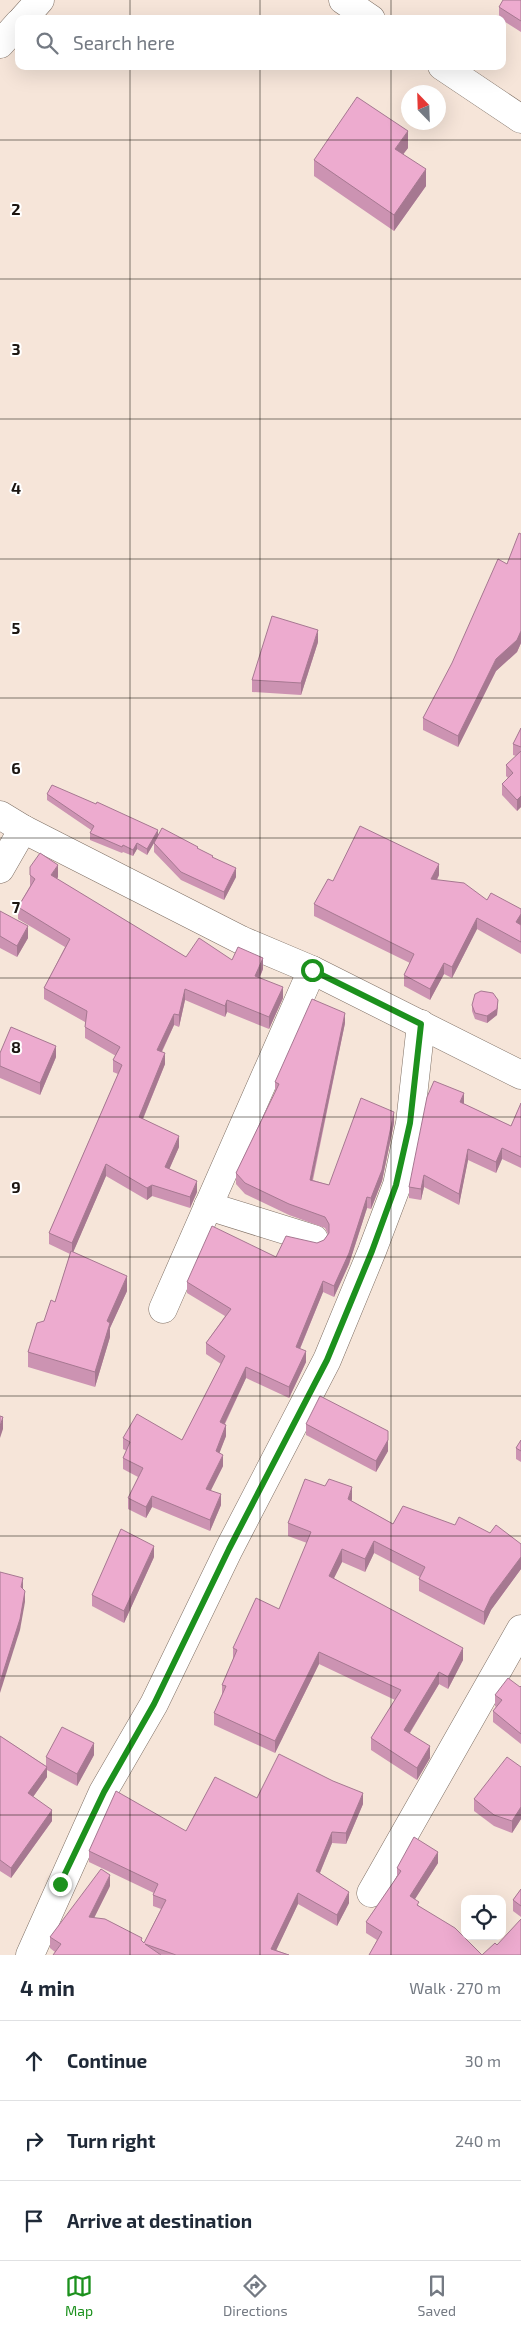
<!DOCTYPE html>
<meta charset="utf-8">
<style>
:root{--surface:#fff;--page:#f2f2f3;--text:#1f2937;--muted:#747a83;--line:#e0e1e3;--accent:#1c911d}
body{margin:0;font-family:"Exo 2",sans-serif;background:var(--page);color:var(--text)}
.controls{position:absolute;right:15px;bottom:15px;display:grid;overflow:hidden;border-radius:10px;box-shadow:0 5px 20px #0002}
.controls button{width:45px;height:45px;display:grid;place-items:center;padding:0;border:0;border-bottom:1px solid var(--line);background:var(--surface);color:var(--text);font:25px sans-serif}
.compass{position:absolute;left:401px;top:85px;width:45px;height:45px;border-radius:50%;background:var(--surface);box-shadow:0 5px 20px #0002;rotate:337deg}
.stop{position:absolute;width:15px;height:15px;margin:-11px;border:4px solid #1c911d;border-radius:50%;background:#fff}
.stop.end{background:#1c911d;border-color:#fff;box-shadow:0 1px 5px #0008}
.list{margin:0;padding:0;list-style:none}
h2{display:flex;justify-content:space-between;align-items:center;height:65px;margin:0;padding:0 20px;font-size:21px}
h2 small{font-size:16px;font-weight:400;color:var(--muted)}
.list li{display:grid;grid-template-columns:32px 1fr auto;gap:15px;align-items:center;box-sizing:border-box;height:80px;padding:0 20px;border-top:1px solid var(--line)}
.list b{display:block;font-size:19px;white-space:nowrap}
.list em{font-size:16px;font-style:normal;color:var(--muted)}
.icon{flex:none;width:28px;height:28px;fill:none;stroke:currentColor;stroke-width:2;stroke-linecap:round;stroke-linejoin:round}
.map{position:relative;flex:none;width:521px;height:1955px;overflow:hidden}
.search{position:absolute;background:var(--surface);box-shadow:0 5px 20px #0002;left:15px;right:15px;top:15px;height:55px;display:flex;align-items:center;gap:12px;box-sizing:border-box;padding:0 18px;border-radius:10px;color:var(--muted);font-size:19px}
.sheet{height:305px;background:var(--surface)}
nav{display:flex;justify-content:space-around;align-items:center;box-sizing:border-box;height:70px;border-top:1px solid var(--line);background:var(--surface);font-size:14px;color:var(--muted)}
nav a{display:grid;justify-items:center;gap:2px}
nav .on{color:var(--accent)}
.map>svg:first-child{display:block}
</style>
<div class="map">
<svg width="521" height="1955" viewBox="0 0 521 1955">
<rect width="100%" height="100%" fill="#f6e5d9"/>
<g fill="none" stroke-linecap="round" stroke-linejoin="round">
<defs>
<g id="minor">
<polyline points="343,0 371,19"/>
<polyline points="23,19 40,0"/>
<polyline points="0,44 19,23"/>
<polyline points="442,66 521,119"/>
<polyline points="0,815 23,829 241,940 312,970 521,1075"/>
<polyline points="0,869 23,829"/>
<polyline points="208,1206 314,1239"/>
<polyline points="163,1309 312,970"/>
<polyline points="371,1893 521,1629"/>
<polyline points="30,1955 103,1792 154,1704 229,1549 327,1360 372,1251 397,1185 410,1123 421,1024"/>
</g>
</defs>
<use href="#minor" stroke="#7e6f64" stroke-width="29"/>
<use href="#minor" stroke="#fff" stroke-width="28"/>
</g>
<g fill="#cc93b2">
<polygon points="521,0 521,32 502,20 502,19 499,18 499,7"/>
<polygon points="408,148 403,154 426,186 394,231 314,176 314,160"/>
<polygon points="521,534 521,643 517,652 496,671 458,747 423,730 423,718 507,564"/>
<polygon points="318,642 301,695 252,692 252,680"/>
<polygon points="521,728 521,807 517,811 502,795 502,784 508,778 506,776 506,765 516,756 513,755 513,744"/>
<polygon points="47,794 158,836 198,849 213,858 236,877 224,900 181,880 154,852 154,843 147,855 137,849 133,856 123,852 122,853 90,840 90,833 91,830 47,800"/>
<polygon points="30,867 58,877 57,879 186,957 232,960 263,969 260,977 283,998 269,1029 227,1012 225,1017 185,1000 179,1027 174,1025 162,1052 165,1064 143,1119 179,1147 169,1169 197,1192 190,1208 152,1196 147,1200 106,1176 73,1252 127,1291 110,1328 110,1337 95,1387 28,1367 28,1352 55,1302 70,1254 49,1244 49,1233 118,1074 113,1072 113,1060 116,1056 85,1038 85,1022 44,999 44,988 65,947 18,919 18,907 30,886"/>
<polygon points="439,875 437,880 487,900 521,909 521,954 477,929 452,978 444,974 430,1000 404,986 404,975 410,963 314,916 314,904 333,881"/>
<polygon points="0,911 28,938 17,957 0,948"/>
<polygon points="472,1005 498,1007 497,1015 487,1023 475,1019 472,1011"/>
<polygon points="345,1023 313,1180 329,1185 394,1123 382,1181 371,1209 367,1208 349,1264 334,1297 323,1292 300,1349 306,1362 289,1398 246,1378 225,1424 226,1436 219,1453 223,1466 211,1490 221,1505 210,1531 152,1507 146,1518 128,1509 128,1498 138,1477 123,1469 123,1458 127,1451 123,1449 123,1438 182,1440 221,1364 206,1354 206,1343 225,1316 187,1293 187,1282 276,1257 317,1243 324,1240 328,1234 325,1228 289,1215 245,1194 236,1184 236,1173 275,1092 275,1082"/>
<polygon points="0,1053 56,1057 40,1095 0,1078"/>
<polygon points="521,1103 521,1168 502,1159 496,1173 468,1160 459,1205 424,1187 421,1200 409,1198 409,1187 464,1104 511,1126"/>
<polygon points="306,1424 388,1440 388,1451 376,1472 306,1435"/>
<polygon points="521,1440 521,1462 516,1459 516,1448"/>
<polygon points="352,1499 352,1501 393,1524 455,1525 490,1533 521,1544 521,1569 491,1610 484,1625 419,1591 419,1579 420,1577 374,1553 365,1572 342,1562 334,1578 463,1660 448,1689 439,1684 410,1733 430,1758 417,1780 371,1750 371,1738 395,1700 319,1664 275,1753 214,1725 214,1713 222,1695 222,1685 233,1660 233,1648 279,1609 307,1543 288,1536 288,1523"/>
<polygon points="154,1557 124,1623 92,1606 92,1595"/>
<polygon points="521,1686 521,1744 493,1722 493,1711 496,1707 495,1706 495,1695 520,1687"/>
<polygon points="0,1736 46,1766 46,1757 94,1755 77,1786 47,1770 47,1777 33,1797 52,1821 11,1878 0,1871"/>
<polygon points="521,1767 521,1819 512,1833 494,1826 474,1811 474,1799"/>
<polygon points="257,1798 363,1804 346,1844 332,1843 320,1873 349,1903 337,1926 298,1904 276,1950 289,1955 53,1955 55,1952 50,1948 50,1937 110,1886 94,1918 144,1943 161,1909 153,1906 153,1895 154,1893 89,1862 89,1851 186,1831"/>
<polygon points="438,1863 414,1900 419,1906 482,1955 497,1945 521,1955 369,1955 377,1940 366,1933 366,1922 397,1877 397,1868"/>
<polygon points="521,1889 521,1917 513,1911 513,1900"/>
</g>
<g fill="#a67891">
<polygon points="408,131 408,148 395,165 395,149"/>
<polygon points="426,169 426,186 394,231 394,215"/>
<polygon points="318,630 318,642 301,695 301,683"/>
<polygon points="521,631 521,643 517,652 496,671 458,747 458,736 496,659"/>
<polygon points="521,796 521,807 517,811 517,800"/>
<polygon points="158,830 158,836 147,855 147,849"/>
<polygon points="137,843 137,849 133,856 133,850"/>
<polygon points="439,864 439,875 431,891 431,879"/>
<polygon points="58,865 58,877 51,887 51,875"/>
<polygon points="236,868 236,877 224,900 224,892"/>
<polygon points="521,914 521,925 516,922"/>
<polygon points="477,918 477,929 452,978 452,967"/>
<polygon points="28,926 28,938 17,957 17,946"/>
<polygon points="263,958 263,969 255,987 255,976"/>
<polygon points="444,963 444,974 430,1000 430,989"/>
<polygon points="283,987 283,998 269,1029 269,1017"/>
<polygon points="185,989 185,1000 179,1027 179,1015"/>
<polygon points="227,1000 227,1012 225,1017 225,1006"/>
<polygon points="498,1000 497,1015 487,1023 487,1016"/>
<polygon points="345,1013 345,1023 310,1190 310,1180"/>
<polygon points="174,1014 174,1025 157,1061 157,1050"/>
<polygon points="56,1046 56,1057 40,1095 40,1083"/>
<polygon points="165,1053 165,1064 139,1128 139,1117"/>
<polygon points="464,1093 464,1105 460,1102"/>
<polygon points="394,1112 394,1123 382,1181 371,1209 371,1198"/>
<polygon points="179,1136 179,1147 165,1179 165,1167"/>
<polygon points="502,1148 502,1159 496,1173 496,1162"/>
<polygon points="468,1149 468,1160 459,1205 459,1194"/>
<polygon points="106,1164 106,1176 72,1255 72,1243"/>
<polygon points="424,1175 424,1187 421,1200 421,1189"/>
<polygon points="197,1181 197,1192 190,1208 190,1197"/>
<polygon points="152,1185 152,1196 147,1200 147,1188"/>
<polygon points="367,1197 367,1208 349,1264 334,1297 334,1286"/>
<polygon points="127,1276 127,1291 110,1328 110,1337 95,1387 95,1372 107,1321"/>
<polygon points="323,1281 323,1292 296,1358 296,1347"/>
<polygon points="306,1351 306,1362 289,1398 289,1387"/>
<polygon points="246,1367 246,1378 220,1433 220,1422"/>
<polygon points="3,1417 3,1429 0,1438 0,1426"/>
<polygon points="226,1425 226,1436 216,1462 216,1451"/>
<polygon points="388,1440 388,1451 376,1472 376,1461"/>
<polygon points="223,1455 223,1466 206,1500 206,1489"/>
<polygon points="352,1487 352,1499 348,1511 348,1499"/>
<polygon points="221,1494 221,1505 210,1531 210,1520"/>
<polygon points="152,1496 152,1507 146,1518 146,1507"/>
<polygon points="374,1541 374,1553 365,1572 365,1559"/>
<polygon points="154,1546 154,1557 124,1623 124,1611"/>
<polygon points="342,1549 342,1562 329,1588 329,1576"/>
<polygon points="521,1557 521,1569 491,1610 484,1625 484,1612 491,1597"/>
<polygon points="23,1578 23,1589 21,1598 21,1587"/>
<polygon points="25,1591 25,1602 20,1630 0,1693 0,1682"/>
<polygon points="463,1648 463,1660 448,1689 448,1677"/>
<polygon points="319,1652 319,1664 275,1753 275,1741"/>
<polygon points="439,1672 439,1684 404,1742 404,1730"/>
<polygon points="94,1743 94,1755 77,1786 77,1774"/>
<polygon points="430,1746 430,1758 417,1780 417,1768"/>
<polygon points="47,1767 47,1777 28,1804 28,1793"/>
<polygon points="363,1793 363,1804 346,1844 346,1833"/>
<polygon points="521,1807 521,1819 512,1833 512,1821"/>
<polygon points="52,1810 52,1821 11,1878 11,1868"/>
<polygon points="332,1832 332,1843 316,1882 316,1871"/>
<polygon points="438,1852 438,1863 410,1907 410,1896"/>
<polygon points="110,1875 110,1886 89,1928 89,1917"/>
<polygon points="349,1892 349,1903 337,1926 337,1915"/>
<polygon points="298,1893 298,1904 274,1955 271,1949"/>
</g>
<g fill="#edabcf" stroke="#a67891">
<polygon points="503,0 521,0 521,21 499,7"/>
<polygon points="357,97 408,131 395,149 426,169 394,215 314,160"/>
<polygon points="519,533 521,534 521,631 517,640 496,659 458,736 423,718 452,663 498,559 507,564"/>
<polygon points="272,616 318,630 301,683 252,680"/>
<polygon points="521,728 521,747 513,744"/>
<polygon points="521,751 521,796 517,800 502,784 513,773 506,765"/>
<polygon points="52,785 96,804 97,802 158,830 147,849 137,843 133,850 123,845 122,847 90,833 94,826 47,794"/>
<polygon points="360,826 439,864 431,879 464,883 487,900 491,893 521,909 521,914 516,922 521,925 521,942 477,918 452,967 444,963 430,989 404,975 414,954 314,904 328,879 333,881"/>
<polygon points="162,828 198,847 197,848 213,856 212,857 236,868 224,892 181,872 154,843"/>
<polygon points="40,853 58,865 51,875 186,957 199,938 232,960 238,947 263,958 255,976 283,987 269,1017 227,1000 225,1006 185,989 179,1015 174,1014 157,1050 165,1053 139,1117 179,1136 165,1167 197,1181 190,1197 152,1185 147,1188 106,1164 72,1243 49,1233 122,1065 113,1060 120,1047 85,1027 87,1011 44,988 70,939 18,907 35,879 30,875 30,867"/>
<polygon points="0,911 28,926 17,946 0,936"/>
<polygon points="481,991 493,993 498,1000 497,1009 487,1016 475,1013 472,1005 475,994"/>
<polygon points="312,999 345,1013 310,1180 329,1185 361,1098 394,1112 382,1170 371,1198 367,1197 349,1253 334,1286 323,1281 296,1347 306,1351 289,1387 246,1367 220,1422 226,1425 216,1451 223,1455 206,1489 221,1494 210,1520 152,1496 146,1507 128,1498 143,1468 123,1458 130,1442 123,1438 137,1414 182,1440 225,1356 206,1343 231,1309 187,1282 212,1226 276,1257 286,1236 317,1243 324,1240 329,1233 329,1224 325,1217 289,1204 245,1183 236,1173 279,1084 275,1082"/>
<polygon points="11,1027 56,1046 40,1083 0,1066 0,1053"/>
<polygon points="434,1081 464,1093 460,1102 511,1126 521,1103 521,1157 502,1148 496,1162 468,1149 459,1194 424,1175 421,1189 409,1187 427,1097"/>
<polygon points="71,1251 127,1276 107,1321 110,1323 95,1372 28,1352 37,1323 44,1321 51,1300 55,1302"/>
<polygon points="320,1396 388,1431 388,1440 376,1461 306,1424"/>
<polygon points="0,1416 3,1417 0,1426"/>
<polygon points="521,1440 521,1451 516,1448"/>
<polygon points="305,1479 325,1486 329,1479 352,1487 348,1499 393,1524 403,1506 455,1525 459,1517 490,1533 496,1525 521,1544 521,1557 491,1597 484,1612 419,1579 425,1567 374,1541 365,1559 342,1549 329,1576 463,1648 448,1677 439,1672 404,1730 430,1746 417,1768 371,1738 401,1690 319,1652 275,1741 214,1713 226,1686 222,1685 237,1650 233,1648 256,1598 279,1609 311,1532 288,1523"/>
<polygon points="121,1529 154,1546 124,1611 92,1595"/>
<polygon points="0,1572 23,1578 21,1587 25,1591 20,1619 0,1682"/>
<polygon points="508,1678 520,1687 521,1686 521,1734 493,1711 502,1700 495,1695"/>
<polygon points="62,1727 94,1743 77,1774 46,1757"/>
<polygon points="0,1736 47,1767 28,1793 52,1810 11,1868 0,1860"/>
<polygon points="279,1754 333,1781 363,1793 346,1833 332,1832 316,1871 349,1892 337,1915 298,1893 271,1949 289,1955 176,1955 145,1944 161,1955 53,1955 61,1944 50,1937 101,1869 110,1875 89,1917 105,1919 142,1938 141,1940 144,1943 166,1900 153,1895 158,1884 89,1851 116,1791 186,1831 215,1777 257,1798"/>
<polygon points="507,1757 521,1767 521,1807 512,1821 494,1815 474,1799"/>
<polygon points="414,1837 438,1852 410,1896 419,1902 417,1905 455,1928 482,1955 495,1943 497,1945 521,1919 521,1955 369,1955 382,1932 366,1922 401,1871 397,1868"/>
<polygon points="521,1889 521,1906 513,1900"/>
</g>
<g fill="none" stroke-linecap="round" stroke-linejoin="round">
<polyline stroke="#1c911d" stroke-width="6" points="60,1884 104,1792 154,1704 229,1549 327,1360 372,1251 396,1185 410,1123 421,1024 312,970"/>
</g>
<path fill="none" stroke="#1b1511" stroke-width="1" stroke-opacity="0.55" d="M130 0V19M260 0V19M391 0V19M130 66V1955M260 66V1955M391 66V1955M0 140H521M0 279H521M0 419H521M0 559H521M0 698H521M0 838H521M0 978H521M0 1117H521M0 1257H521M0 1396H521M0 1536H521M0 1676H521M0 1815H521"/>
<g font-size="16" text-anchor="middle" font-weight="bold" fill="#1b1511" stroke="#fff" stroke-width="4" stroke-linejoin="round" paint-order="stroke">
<text x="16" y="215">2</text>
<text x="16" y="355">3</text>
<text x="16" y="494">4</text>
<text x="16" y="634">5</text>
<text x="16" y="774">6</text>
<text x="16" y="913">7</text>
<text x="16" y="1053">8</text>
<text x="16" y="1193">9</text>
</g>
</svg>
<div class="controls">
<button><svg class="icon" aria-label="locate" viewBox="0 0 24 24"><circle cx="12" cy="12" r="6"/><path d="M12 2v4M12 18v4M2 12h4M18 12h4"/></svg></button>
</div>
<svg class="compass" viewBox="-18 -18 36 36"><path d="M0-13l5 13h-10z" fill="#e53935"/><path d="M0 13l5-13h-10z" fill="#747a83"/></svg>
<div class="stop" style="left:312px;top:970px"></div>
<div class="stop end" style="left:60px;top:1884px"></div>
<div class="search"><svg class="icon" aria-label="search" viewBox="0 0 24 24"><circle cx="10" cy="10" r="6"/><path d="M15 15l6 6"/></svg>Search here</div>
</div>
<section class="sheet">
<h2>4 min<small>Walk · 270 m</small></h2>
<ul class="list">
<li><svg class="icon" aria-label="ahead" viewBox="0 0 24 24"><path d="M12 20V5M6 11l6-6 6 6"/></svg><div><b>Continue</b></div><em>30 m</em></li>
<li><svg class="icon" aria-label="right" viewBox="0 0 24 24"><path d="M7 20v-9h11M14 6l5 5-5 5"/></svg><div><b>Turn right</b></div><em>240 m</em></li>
<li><svg class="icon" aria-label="arrive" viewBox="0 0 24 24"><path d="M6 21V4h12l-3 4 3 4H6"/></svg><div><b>Arrive at destination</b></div></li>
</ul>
</section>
<nav>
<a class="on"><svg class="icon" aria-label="map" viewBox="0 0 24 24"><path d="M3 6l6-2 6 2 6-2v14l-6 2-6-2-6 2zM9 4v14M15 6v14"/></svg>Map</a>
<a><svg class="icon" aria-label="directions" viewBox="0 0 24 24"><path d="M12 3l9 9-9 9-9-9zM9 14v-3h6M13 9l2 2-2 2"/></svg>Directions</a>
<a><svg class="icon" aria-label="saved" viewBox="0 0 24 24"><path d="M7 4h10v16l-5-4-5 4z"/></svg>Saved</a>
</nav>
